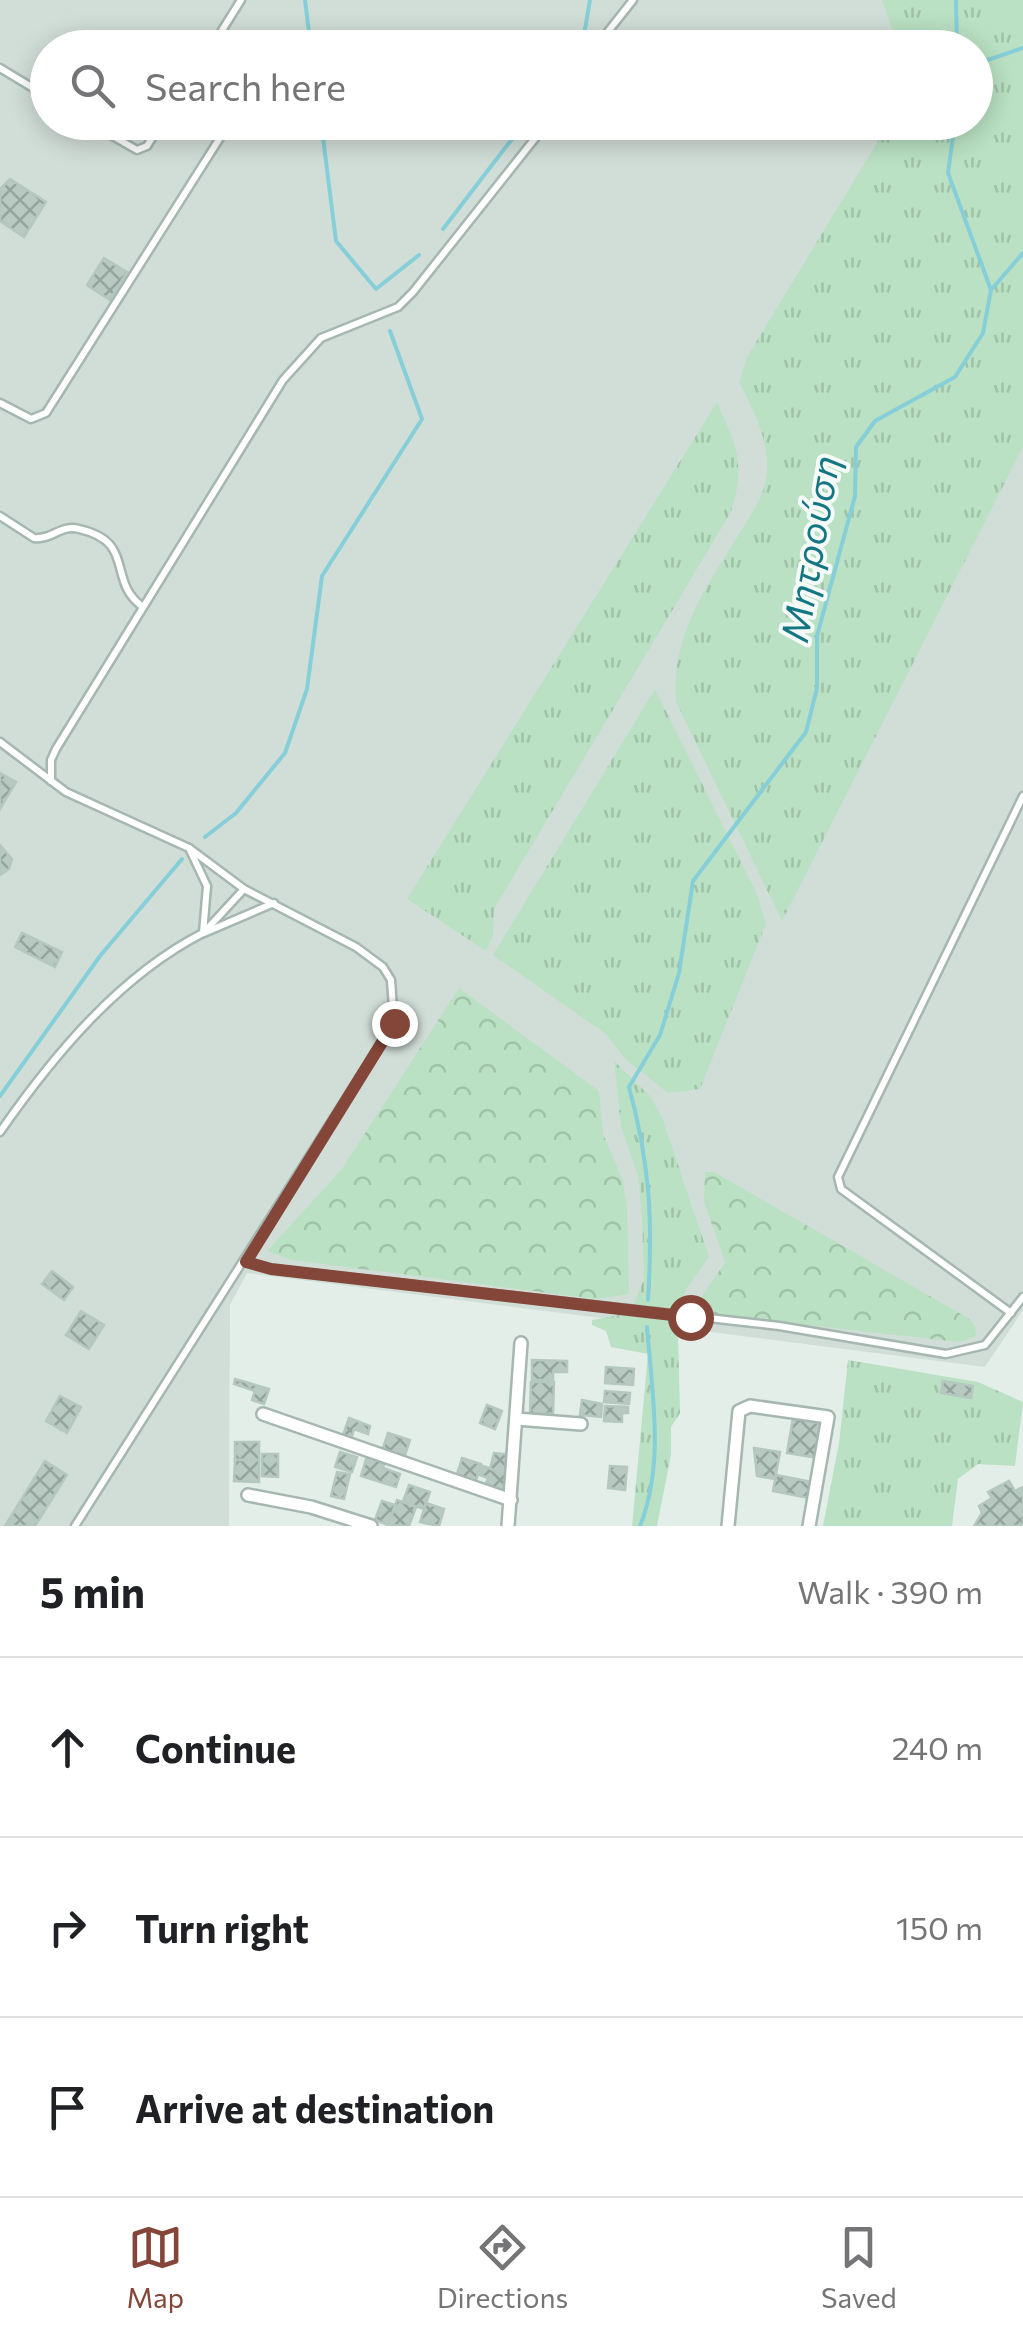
<!DOCTYPE html>
<meta charset="utf-8">
<style>
:root{--surface:#fff;--page:#f2f2f2;--text:#202124;--muted:#757577;--line:#e0e0e0;--accent:#844638}
body{margin:0;font-family:Commissioner,sans-serif;background:var(--page);color:var(--text)}
.stop{position:absolute;width:30px;height:30px;margin:-22px;border:8px solid #844638;border-radius:50%;background:#fff}
.stop.end{background:#844638;border-color:#fff;box-shadow:0 2px 10px #0008}
.list{margin:0;padding:0;list-style:none}
h2{display:flex;justify-content:space-between;align-items:center;height:130px;margin:0;padding:0 40px;font-size:42px}
h2 small{font-size:32px;font-weight:400;color:var(--muted)}
.list li{display:grid;grid-template-columns:65px 1fr auto;gap:30px;align-items:center;box-sizing:border-box;height:180px;padding:0 40px;border-top:2px solid var(--line)}
.list b{display:block;font-size:38px;white-space:nowrap}
.list em{font-size:32px;font-style:normal;color:var(--muted)}
.icon{flex:none;width:55px;height:55px;fill:none;stroke:currentColor;stroke-width:2;stroke-linecap:round;stroke-linejoin:round}
.map{position:relative;flex:none;width:1023px;height:1526px;overflow:hidden}
.search{position:absolute;background:var(--surface);box-shadow:0 5px 25px #0003;left:30px;right:30px;top:30px;height:110px;display:flex;align-items:center;gap:25px;box-sizing:border-box;padding:0 35px;border-radius:55px;color:var(--muted);font-size:38px}
.sheet{height:670px;background:var(--surface)}
nav{display:flex;justify-content:space-around;align-items:center;box-sizing:border-box;height:140px;border-top:2px solid var(--line);background:var(--surface);font-size:28px;color:var(--muted)}
nav a{display:grid;justify-items:center;gap:5px}
nav .on{color:var(--accent)}
.map>svg:first-child{display:block}
</style>
<div class="map">
<svg width="1023" height="1526" viewBox="0 0 1023 1526">
<defs>
<pattern id="grass-tufts" width="24" height="20" patternUnits="userSpaceOnUse" patternTransform="scale(2.5)"><rect width="24" height="20" fill="#bae1c3"/><path d="M3 7l-1-3M5 7V3M7 7l1-3M15 17l-1-3M17 17v-4M19 17l1-3" fill="none" stroke="#a0c2a8"/></pattern>
<pattern id="forest-crowns" width="20" height="18" patternUnits="userSpaceOnUse" patternTransform="scale(2.5)"><rect width="20" height="18" fill="#bae1c3"/><path d="M2 6a3 3 0 1 1 6 0M12 15a3 3 0 1 1 6 0" fill="none" stroke="#a0c2a8"/></pattern>
<pattern id="building-cross-hatch" width="8" height="8" patternUnits="userSpaceOnUse" patternTransform="scale(2.5)"><rect width="8" height="8" fill="#b8c9c1"/><path d="M0 0l8 8M0 8l8-8" fill="none" stroke="#95a59e"/></pattern>
</defs>
<rect width="100%" height="100%" fill="#e3eee9"/>
<path fill="#d1ded7" fill-rule="evenodd" d="M0 0H1023V1310L985 1367 247 1273 230 1305 229 1526H0ZM48 48H976V122H48Z"/>
<g fill="url(#grass-tufts)">
<path d="M882 0H1023V447L782 921 676 702C670 633 710 582 744 526 755 508 767 490 767 469 768 437 753 410 739 382L747 357 889 123 976 122V48L898 47Z"/>
<path d="M717 402C737 447 746 464 731 512L494 909 493 936 486 951 407 899Z"/>
<polygon points="655,689 757,894 766,924 700,1089 668,1093 625,1059 606,1034 493,955"/>
<polygon points="614,1061 651,1097 663,1120 709,1257 685,1291 685,1317 678,1333 680,1413 671,1427 671,1455 657,1526 632,1526 648,1354 611,1347 606,1331 592,1325 592,1320 630,1313 644,1279 642,1215 638,1176 621,1127"/>
<polygon points="848,1360 978,1382 1023,1402 1015,1466 978,1464 958,1479 952,1526 823,1526 839,1443"/>
</g>
<g fill="url(#forest-crowns)">
<polygon points="459,988 599,1091 603,1134 623,1181 627,1207 629,1294 596,1299 292,1260 267,1251 342,1169"/>
<polygon points="705,1172 714,1172 968,1318 975,1326 976,1336 960,1342 698,1313 699,1301 725,1262 704,1202"/>
</g>
<g fill="none" stroke-linecap="round" stroke-linejoin="round">
<g stroke="#86cfd8" stroke-width="4">
<polyline points="305,0 311,48"/>
<polyline points="956,0 957,48"/>
<polyline points="576,48 584,35 590,0"/>
<polyline points="976,64 1023,48"/>
<polyline points="321,122 336,241 376,289 419,255"/>
<polyline points="443,229 525,122"/>
<polyline points="991,290 1023,253"/>
<polyline points="205,837 236,813 285,753 307,689 322,576 422,419 390,331"/>
<polyline points="0,1096 100,956 182,859"/>
<path d="M648 1300C653 1220 650 1165 629 1087L660 1035 679 973 693 881 806 732 817 688V636L855 496 856 447 875 421 955 377 983 333 991 290 948 173 955 122"/>
<path d="M640 1526C665 1463 652 1393 647 1327"/>
</g>
</g>
<g fill="url(#building-cross-hatch)" stroke="#b5c8bf" stroke-width="2.5">
<polygon points="10,179 46,202 24,237 0,221 0,189"/>
<polygon points="104,258 127,272 110,300 87,285"/>
<polygon points="0,773 16,782 0,809"/>
<polygon points="0,845 12,859 9,869 0,875"/>
<polygon points="22,933 62,952 55,967 15,947"/>
<polygon points="52,1271 73,1287 64,1300 42,1284"/>
<polygon points="81,1311 104,1325 89,1349 66,1335"/>
<polygon points="532,1360 567,1361 567,1372 553,1372 553,1380 532,1380"/>
<polygon points="606,1367 634,1369 633,1385 605,1383"/>
<polygon points="235,1379 269,1389 264,1404 252,1400 255,1391 234,1384"/>
<polygon points="943,1381 973,1386 971,1398 941,1393"/>
<polygon points="531,1382 554,1382 553,1414 530,1413"/>
<polygon points="605,1391 630,1393 629,1404 604,1402"/>
<polygon points="60,1396 81,1407 67,1433 46,1421"/>
<polygon points="582,1400 602,1404 601,1417 580,1415"/>
<polygon points="487,1405 502,1411 495,1429 480,1423"/>
<polygon points="605,1406 628,1407 628,1413 622,1413 622,1422 604,1421"/>
<polygon points="349,1418 370,1426 368,1434 354,1429 351,1440 342,1438"/>
<polygon points="793,1418 824,1424 818,1458 787,1453"/>
<polygon points="388,1433 410,1440 404,1458 382,1451"/>
<rect x="235" y="1442" width="24" height="18"/>
<polygon points="754,1448 780,1452 775,1479 757,1476"/>
<polygon points="340,1452 357,1457 352,1472 335,1467"/>
<polygon points="494,1453 512,1455 507,1475 490,1469"/>
<polygon points="262,1454 278,1454 278,1477 262,1476"/>
<polygon points="367,1456 385,1461 383,1468 400,1474 396,1487 361,1476"/>
<polygon points="462,1458 481,1464 475,1484 456,1478"/>
<polygon points="235,1460 259,1460 259,1482 234,1481"/>
<polygon points="45,1461 67,1475 35,1526 5,1526"/>
<polygon points="483,1466 507,1475 503,1493 485,1487 488,1478 480,1475"/>
<polygon points="610,1466 627,1467 625,1490 608,1488"/>
<polygon points="337,1472 350,1474 344,1499 331,1496"/>
<polygon points="776,1475 812,1482 809,1498 773,1491"/>
<polygon points="1009,1481 1015,1491 1023,1487 1023,1526 974,1526 982,1513 979,1506 992,1498 988,1492"/>
<polygon points="409,1485 430,1492 424,1509 403,1502"/>
<polygon points="397,1500 416,1507 409,1526 388,1525"/>
<polygon points="382,1501 395,1505 388,1525 375,1520"/>
<polygon points="426,1503 444,1509 439,1526 420,1522"/>
</g>
<g fill="none" stroke-linecap="round" stroke-linejoin="round">
<defs>
<g id="service">
<polyline points="211,48 241,0"/>
<polyline points="595,48 633,0"/>
<polyline points="0,68 48,97"/>
<polyline points="88,122 137,150 147,146 162,122"/>
<polyline points="0,403 31,419 46,413 230,122"/>
<path d="M0 516 34 538C52 540 61 524 79 529 137 542 106 581 143 607"/>
<path d="M0 742 66 792 189 848 207 886 203 933C119 976 53 1056 0 1132"/>
<polyline points="51,781 51,760 56,749 283,380 321,338 398,307 413,292 548,122"/>
<polyline points="207,929 244,889"/>
<polyline points="204,933 274,903"/>
<polyline points="246,1262 271,1269 779,1326 946,1354 985,1345 1023,1297"/>
<polyline points="1011,1313 841,1189 838,1177 1023,796"/>
<polyline points="75,1526 394,1023 391,980 383,967 356,947 244,889 189,848"/>
</g>
<g id="minor">
<polyline points="263,1414 511,1500"/>
<polyline points="516,1419 581,1424"/>
<polyline points="248,1495 311,1507 371,1526"/>
<polyline points="508,1526 521,1343"/>
<polyline points="728,1526 739,1411 750,1406 828,1417 809,1526"/>
</g>
</defs>
<use href="#service" stroke="#a5b7b0" stroke-width="11"/>
<use href="#minor" stroke="#a5b7b0" stroke-width="16"/>
<use href="#service" stroke="#fff" stroke-width="6"/>
<use href="#minor" stroke="#fff" stroke-width="11"/>
</g>
<g fill="none" stroke-linecap="round" stroke-linejoin="round">
<polyline stroke="#844638" stroke-width="12" points="394,1023 246,1262 271,1269 690,1317"/>
</g>
<g text-anchor="middle" stroke-width="8" stroke-linejoin="round" paint-order="stroke">
<g font-size="38" font-style="italic" fill="#157683" stroke="#f4faf7">
<text transform="translate(811 549) rotate(-80)" y="13">Μητρούση</text>
</g>
</g>
</svg>
<div class="stop" style="left:690px;top:1317px"></div>
<div class="stop end" style="left:394px;top:1023px"></div>
<div class="search"><svg class="icon" aria-label="search" viewBox="0 0 24 24"><circle cx="10" cy="10" r="6"/><path d="M15 15l6 6"/></svg>Search here</div>
</div>
<section class="sheet">
<h2>5 min<small>Walk · 390 m</small></h2>
<ul class="list">
<li><svg class="icon" aria-label="ahead" viewBox="0 0 24 24"><path d="M12 20V5M6 11l6-6 6 6"/></svg><div><b>Continue</b></div><em>240 m</em></li>
<li><svg class="icon" aria-label="right" viewBox="0 0 24 24"><path d="M7 20v-9h11M14 6l5 5-5 5"/></svg><div><b>Turn right</b></div><em>150 m</em></li>
<li><svg class="icon" aria-label="arrive" viewBox="0 0 24 24"><path d="M6 21V4h12l-3 4 3 4H6"/></svg><div><b>Arrive at destination</b></div></li>
</ul>
</section>
<nav>
<a class="on"><svg class="icon" aria-label="map" viewBox="0 0 24 24"><path d="M3 6l6-2 6 2 6-2v14l-6 2-6-2-6 2zM9 4v14M15 6v14"/></svg>Map</a>
<a><svg class="icon" aria-label="directions" viewBox="0 0 24 24"><path d="M12 3l9 9-9 9-9-9zM9 14v-3h6M13 9l2 2-2 2"/></svg>Directions</a>
<a><svg class="icon" aria-label="saved" viewBox="0 0 24 24"><path d="M7 4h10v16l-5-4-5 4z"/></svg>Saved</a>
</nav>
